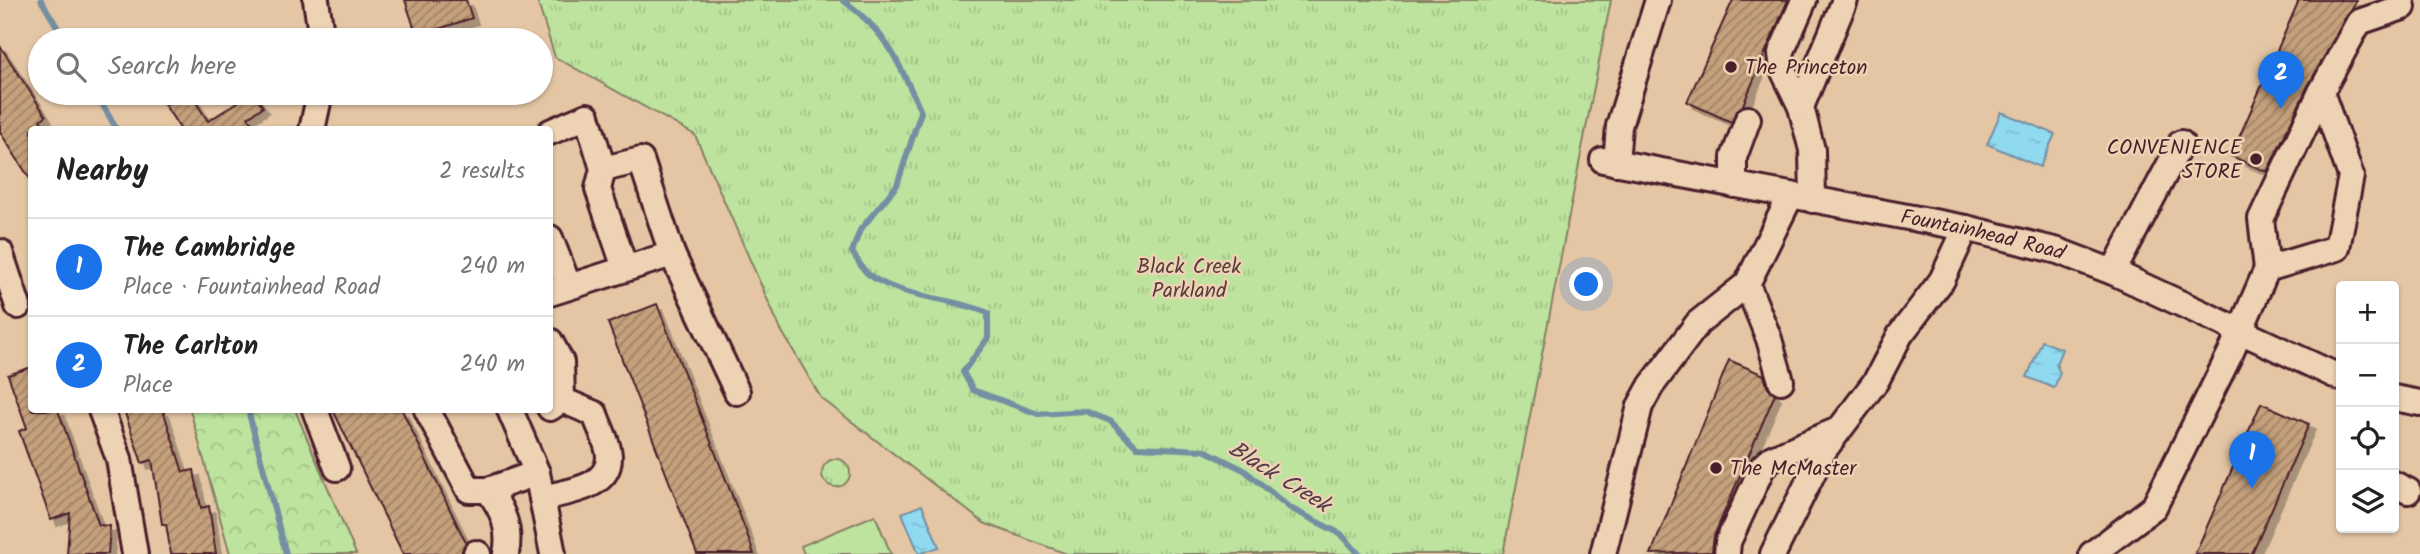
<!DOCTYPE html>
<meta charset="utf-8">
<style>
:root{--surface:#fff;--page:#f6f6f6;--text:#222;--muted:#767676;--line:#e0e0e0;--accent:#1a73e8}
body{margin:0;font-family:Kalam,sans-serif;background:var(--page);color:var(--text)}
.controls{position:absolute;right:21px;bottom:21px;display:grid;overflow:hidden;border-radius:7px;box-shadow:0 2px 5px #0004}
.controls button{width:63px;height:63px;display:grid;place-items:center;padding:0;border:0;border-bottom:2px solid var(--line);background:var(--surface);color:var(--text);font:35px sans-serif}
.you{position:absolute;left:1587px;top:285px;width:24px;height:24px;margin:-18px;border:5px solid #fff;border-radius:50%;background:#1a73e8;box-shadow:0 0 0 10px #1a73e833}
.badge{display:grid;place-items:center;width:46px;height:46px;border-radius:50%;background:var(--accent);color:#fff;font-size:23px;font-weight:700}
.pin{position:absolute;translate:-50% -58px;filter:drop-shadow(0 2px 4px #0008)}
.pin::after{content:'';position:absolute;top:37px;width:24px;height:21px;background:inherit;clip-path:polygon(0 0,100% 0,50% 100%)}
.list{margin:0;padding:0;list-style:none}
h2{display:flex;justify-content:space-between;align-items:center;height:91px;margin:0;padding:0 28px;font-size:30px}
h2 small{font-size:23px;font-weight:400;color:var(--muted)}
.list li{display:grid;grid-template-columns:46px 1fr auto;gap:21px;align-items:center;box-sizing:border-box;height:98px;padding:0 28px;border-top:2px solid var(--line)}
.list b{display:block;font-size:26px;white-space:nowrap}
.list p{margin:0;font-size:23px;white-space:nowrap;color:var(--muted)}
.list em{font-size:23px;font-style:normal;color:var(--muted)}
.icon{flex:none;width:38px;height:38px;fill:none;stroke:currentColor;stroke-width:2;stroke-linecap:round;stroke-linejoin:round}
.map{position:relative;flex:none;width:2420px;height:554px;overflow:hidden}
.search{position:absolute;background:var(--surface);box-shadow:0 2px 5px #0004;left:28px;top:28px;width:525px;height:77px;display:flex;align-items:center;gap:18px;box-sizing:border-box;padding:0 24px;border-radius:38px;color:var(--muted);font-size:26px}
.panel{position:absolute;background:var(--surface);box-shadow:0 2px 5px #0004;left:28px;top:126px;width:525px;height:287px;border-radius:7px}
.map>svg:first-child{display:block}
</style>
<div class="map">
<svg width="2420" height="554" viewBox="0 0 2420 554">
<defs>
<pattern id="forest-crowns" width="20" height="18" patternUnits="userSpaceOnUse" patternTransform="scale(1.75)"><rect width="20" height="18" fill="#bde39e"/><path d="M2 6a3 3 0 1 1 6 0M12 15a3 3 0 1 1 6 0" fill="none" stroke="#a4c288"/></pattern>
<pattern id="park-tufts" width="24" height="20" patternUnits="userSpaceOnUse" patternTransform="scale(1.75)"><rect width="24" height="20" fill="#bde39e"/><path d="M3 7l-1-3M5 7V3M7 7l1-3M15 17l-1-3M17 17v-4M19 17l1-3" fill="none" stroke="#a4c288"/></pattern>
<pattern id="water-ripples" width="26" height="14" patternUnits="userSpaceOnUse" patternTransform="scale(1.75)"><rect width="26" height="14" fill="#90daf1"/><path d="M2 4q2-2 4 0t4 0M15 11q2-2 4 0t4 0" fill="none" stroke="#7ebbcf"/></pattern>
<pattern id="building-hatch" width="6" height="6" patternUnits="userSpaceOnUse" patternTransform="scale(1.75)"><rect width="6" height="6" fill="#c4a07b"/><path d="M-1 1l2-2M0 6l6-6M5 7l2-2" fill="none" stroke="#a18265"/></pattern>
<filter id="shadow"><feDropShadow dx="6" dy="6" stdDeviation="0" flood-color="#0004"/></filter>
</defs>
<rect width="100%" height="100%" fill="#e4c6a5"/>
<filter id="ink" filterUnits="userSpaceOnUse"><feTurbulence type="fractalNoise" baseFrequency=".0143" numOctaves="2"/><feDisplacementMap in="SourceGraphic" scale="14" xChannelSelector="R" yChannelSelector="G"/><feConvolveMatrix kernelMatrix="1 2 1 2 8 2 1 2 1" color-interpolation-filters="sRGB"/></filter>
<g filter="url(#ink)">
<polygon fill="url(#forest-crowns)" stroke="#848164" stroke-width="2" points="190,410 295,410 356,554 230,554"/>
<g fill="url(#park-tufts)" stroke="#848164" stroke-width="2">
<polygon points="537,0 1611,0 1503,554 1067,554 984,523 821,398 780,328 695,135 555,57"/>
<circle cx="836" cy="473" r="14"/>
</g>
<polygon fill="#bde39e" stroke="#848164" stroke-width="2" points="875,515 891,554 804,554 801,546"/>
<g fill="url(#water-ripples)" stroke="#748fa2" stroke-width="2">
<polygon points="2001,112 2055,134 2040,167 1987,144"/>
<polygon points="2042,341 2062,349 2056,364 2060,373 2054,388 2027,377"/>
<polygon points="922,505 939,547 919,554 902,513"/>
</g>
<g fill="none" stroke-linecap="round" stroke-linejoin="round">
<g stroke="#748fa2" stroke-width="6">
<polyline points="41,0 65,40"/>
<path d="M843 0C887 32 900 64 921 112L897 185 860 230 852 252C857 259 862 269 868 274 899 298 952 297 988 313V338L963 372 973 390 1038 414 1085 411 1110 421 1137 447 1204 450 1244 470 1290 508 1341 534 1359 554"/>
<polyline points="96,93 117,130"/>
<polyline points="248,410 286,554"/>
</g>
</g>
<g fill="url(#building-hatch)" stroke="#4a1f2b" stroke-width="2" filter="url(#shadow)">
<polygon points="405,0 466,0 472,18 417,36"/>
<polygon points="1733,0 1788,0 1743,105 1731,122 1687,102"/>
<polygon points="2299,0 2357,0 2308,86 2267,172 2231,156"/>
<polygon points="0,46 46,116 40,120 46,130 32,130 32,182 0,132"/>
<polygon points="171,93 190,93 208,121 238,102 232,93 253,93 263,107 248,117 257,130 181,130 161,99"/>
<polygon points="657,304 746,531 754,554 697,554 644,416 608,323"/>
<polygon points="1729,360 1764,375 1767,386 1775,394 1714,536 1712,552 1651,554"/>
<polygon points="32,367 32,410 58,410 99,525 110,526 108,554 67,554 70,513 51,520 19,431 27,428 8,375"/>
<polygon points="2261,403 2309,424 2252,554 2195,554"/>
<polygon points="124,410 163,410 183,472 194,470 201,508 209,506 216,554 171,554 166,524 162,524 152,460 142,463"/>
<polygon points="333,410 402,410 466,543 461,554 403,554"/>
</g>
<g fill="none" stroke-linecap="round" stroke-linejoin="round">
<defs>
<g id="minor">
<polyline points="316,0 322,40"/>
<polyline points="1804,0 1781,53 1783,70 1801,107 1812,150 1813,200"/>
<polyline points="1801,107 1845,0"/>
<polyline points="312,130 320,93"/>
<polyline points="550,132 587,116 603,169 598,189 625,268"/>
<path id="s1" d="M1603 160 1966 228 2058 251 2113 272 2341 378"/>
<polyline points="1616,163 1619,126 1658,0"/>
<polyline points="1734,185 1734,157 1748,119"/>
<polyline points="550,238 569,287"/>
<polyline points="0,252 18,306"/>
<polyline points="672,254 737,392"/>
<polyline points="2267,269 2261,219 2321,92"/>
<polyline points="2113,272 2181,143"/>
<polyline points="1747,284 1769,339 1781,381"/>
<polyline points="550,293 672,254 641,160 603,169"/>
<polyline points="550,341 561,362 562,400 550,408"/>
<polyline points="2394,398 2420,403"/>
<polyline points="101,410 119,459 135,554"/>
<polyline points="315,410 337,468"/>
<path d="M427 410 469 490H488C503 510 511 529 506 554"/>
<polyline points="510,410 537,473 553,554"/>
<polyline points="2394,484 2408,491"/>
<polyline points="488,490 537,473"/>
<path d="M542 498C565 492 609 489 609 457 609 444 599 427 595 414L562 400"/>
<polyline points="476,553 478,554"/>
<polyline points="1603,554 1640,406 1651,386 1698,323 1747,284 1791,195"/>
<polyline points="1727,554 1728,542 1763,466 1772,458 1838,430"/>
<polyline points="1773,554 1824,450 1876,381 1900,335 1942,280 1966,228"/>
<polyline points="2092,554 2154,507 2231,352 2267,269 2337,248 2351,176 2321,92 2359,22 2403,7"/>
</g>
</defs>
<use href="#minor" stroke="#4a1f2b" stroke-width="30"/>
<use href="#minor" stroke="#edd2b4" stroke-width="24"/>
</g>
</g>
<g fill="#4a1f2b" stroke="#edd2b4" stroke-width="2.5">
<circle cx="1731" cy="67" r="7"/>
<circle cx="2256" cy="159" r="7"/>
<circle cx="1716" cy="468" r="7"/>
</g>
<g text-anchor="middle" stroke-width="5" stroke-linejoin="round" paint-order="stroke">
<g font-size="21" fill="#4a1f2b" stroke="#edd2b4" text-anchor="start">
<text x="1745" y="74">The Princeton</text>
<text x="2242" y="154" text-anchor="end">CONVENIENCE<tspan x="2242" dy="24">STORE</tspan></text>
<text x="1730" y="475">The McMaster</text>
</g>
<g font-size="21" fill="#4a1f2b" stroke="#edd2b4">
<text dy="7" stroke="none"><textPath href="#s1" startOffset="387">Fountainhead Road</textPath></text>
</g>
<g font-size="21" fill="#5b3c3c" stroke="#edd2b4">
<text x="1189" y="273">Black Creek<tspan x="1189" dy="24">Parkland</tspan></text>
</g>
<g font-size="23" font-style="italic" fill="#543b49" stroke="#edd2b4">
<text transform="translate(1280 476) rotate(32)" y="8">Black Creek</text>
</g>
</g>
</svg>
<div class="controls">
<button>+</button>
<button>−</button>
<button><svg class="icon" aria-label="locate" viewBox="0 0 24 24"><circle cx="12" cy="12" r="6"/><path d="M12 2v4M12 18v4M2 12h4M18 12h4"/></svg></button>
<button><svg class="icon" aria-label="layers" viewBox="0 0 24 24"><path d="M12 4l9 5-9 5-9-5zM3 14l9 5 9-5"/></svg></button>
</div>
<div class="you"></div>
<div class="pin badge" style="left:2252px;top:489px">1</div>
<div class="pin badge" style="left:2281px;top:109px">2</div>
<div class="search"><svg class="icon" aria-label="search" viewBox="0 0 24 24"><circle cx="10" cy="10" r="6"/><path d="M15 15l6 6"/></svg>Search here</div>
<section class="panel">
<h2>Nearby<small>2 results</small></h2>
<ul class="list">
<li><span class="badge">1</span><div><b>The Cambridge</b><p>Place · Fountainhead Road</p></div><em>240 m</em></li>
<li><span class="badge">2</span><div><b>The Carlton</b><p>Place</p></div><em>240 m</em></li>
</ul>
</section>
</div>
